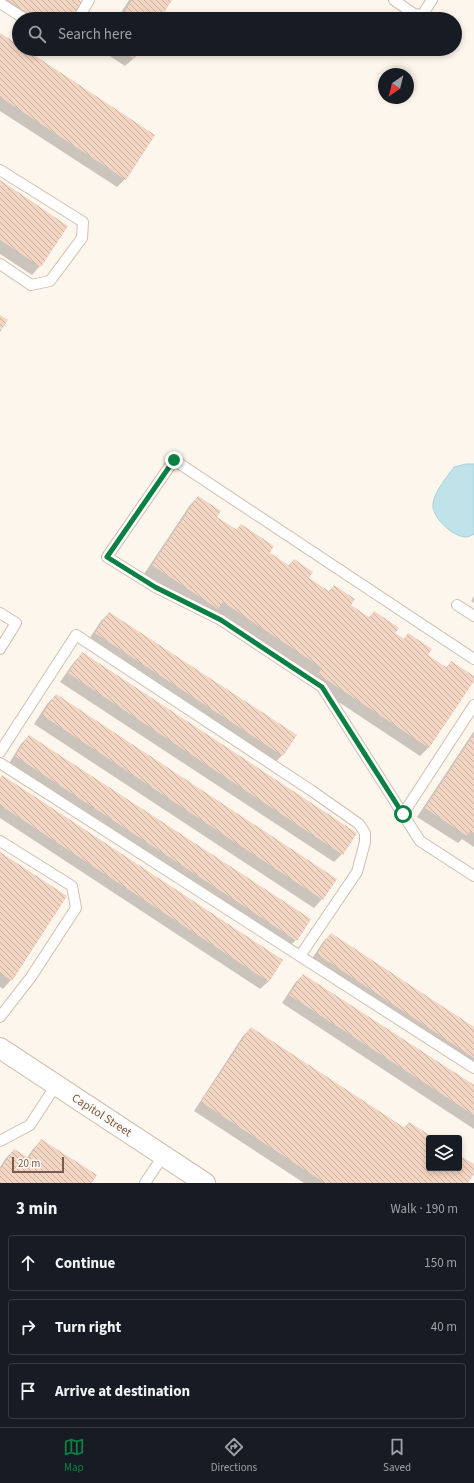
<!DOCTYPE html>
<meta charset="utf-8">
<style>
:root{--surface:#171b24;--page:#242831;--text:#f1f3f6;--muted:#9ea1a6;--line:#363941;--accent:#0b8043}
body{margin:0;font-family:"Source Sans 3",sans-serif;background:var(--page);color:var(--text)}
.controls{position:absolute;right:12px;bottom:12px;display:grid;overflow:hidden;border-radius:4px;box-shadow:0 2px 6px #0003}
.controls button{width:36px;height:36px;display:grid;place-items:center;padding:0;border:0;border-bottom:1px solid var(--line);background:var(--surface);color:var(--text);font:20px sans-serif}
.compass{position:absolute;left:378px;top:68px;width:36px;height:36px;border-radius:50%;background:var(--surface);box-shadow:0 2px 6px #0003;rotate:215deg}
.scale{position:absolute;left:12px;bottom:10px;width:52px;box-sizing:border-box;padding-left:4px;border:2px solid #7a5c4d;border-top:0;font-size:11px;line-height:14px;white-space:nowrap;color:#7a5c4d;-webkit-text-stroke:3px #fffaf3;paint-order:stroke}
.stop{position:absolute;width:12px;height:12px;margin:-9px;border:3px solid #0b8043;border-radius:50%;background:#fff}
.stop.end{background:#0b8043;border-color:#fff;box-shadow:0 1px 4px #0008}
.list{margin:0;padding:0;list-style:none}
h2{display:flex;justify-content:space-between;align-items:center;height:52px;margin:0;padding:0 16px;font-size:17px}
h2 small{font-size:13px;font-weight:400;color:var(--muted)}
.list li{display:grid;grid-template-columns:26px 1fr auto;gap:12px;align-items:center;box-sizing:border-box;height:56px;margin:0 8px 8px;padding:0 8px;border:1px solid var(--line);border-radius:4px}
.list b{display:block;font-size:15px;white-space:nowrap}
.list em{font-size:13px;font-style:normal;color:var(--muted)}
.icon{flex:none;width:22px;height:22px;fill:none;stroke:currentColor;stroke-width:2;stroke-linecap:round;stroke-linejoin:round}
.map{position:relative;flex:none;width:474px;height:1183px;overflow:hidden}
.search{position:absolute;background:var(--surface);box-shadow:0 2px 6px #0003;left:12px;right:12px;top:12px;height:44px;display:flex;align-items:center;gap:10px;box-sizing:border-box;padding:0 14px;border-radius:22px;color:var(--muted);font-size:15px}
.sheet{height:244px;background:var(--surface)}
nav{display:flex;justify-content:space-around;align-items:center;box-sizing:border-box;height:56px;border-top:1px solid var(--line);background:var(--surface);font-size:11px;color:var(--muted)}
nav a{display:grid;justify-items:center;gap:2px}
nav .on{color:var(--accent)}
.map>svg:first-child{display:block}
</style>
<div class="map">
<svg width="474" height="1183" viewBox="0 0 474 1183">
<defs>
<pattern id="building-back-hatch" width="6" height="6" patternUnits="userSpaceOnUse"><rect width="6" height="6" fill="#f3d5c3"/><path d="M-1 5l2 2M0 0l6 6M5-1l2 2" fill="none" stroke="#cab0a1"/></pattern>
</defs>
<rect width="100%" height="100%" fill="#fdf6ec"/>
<path fill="#bfe3e8" stroke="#a5d3da" d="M466 464H474V534C471 536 468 537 465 537 452 536 431 517 433 503 435 491 447 477 454 467Z"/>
<g fill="#0003">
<polygon points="0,0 77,0 70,19 19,19"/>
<polygon points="129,0 170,0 158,19 117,19"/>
<polygon points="0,34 19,46 19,49 23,49 125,179 117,187 0,111"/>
<polygon points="99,49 139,49 134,58 125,66"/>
<polygon points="0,182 67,226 40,266 32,275 0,254"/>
<polygon points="198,497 216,517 236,530 241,525 268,553 288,566 294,560 308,579 328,592 334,586 349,605 368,618 374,612 394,633 403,640 408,635 427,655 446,668 451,662 474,677 429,747 420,756 310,683 315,676 215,611 209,617 144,574 190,505"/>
<polygon points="474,596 474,603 471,601"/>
<polygon points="109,613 295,735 282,755 274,764 87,642 101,621"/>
<polygon points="82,654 342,854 334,862 60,682 74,662"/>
<polygon points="56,695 322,899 314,908 34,724 47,704"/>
<polygon points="474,731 474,847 462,839 458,843 417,817"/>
<polygon points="29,736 296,940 288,948 8,765 21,744"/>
<polygon points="0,779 269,981 260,989 0,818"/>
<polygon points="0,853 11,980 3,989 0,987"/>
<polygon points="331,934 474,1029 474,1071 309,963 323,942"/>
<polygon points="303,975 474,1086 474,1129 282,1003 295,983"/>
<polygon points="251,1028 404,1128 409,1123 432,1138 429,1138 429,1168 459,1168 459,1156 474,1166 474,1172 467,1183 304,1183 194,1111 243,1036"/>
<polygon points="41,1141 91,1183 0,1183 0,1167 6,1158 14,1150 27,1158 33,1149"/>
</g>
<g fill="url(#building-back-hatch)">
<polygon points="8,0 79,0 82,2 71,19 36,19"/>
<polygon points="132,0 172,0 160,19 120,19"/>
<polygon points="0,33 19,45 19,49 25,49 155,135 126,180 0,97"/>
<polygon points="119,49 141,49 134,59"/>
<polygon points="0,180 68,226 41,267 0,240"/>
<polygon points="0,315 8,320 0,332"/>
<polygon points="198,496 221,511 217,517 237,530 241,524 274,546 270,553 290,566 294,559 313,572 309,578 330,592 334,585 355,599 351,605 370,618 374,611 399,628 395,633 404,639 408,633 432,649 428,655 447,668 451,661 474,676 474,681 429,748 318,674 322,668 223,602 218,609 152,565"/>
<polygon points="109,612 297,735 283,756 95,633"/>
<polygon points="82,652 357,833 343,855 68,673"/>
<polygon points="56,694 337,879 323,900 42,715"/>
<polygon points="474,734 474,833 470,831 467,836 425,808"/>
<polygon points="29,735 311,919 297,941 15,756"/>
<polygon points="2,775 283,960 269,982 0,805 0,778"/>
<polygon points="0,852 67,896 12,981 0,973"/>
<polygon points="331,933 474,1027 474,1058 317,954"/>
<polygon points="303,974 474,1085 474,1115 289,995"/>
<polygon points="251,1027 405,1128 409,1122 434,1138 429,1138 429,1168 459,1168 459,1155 474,1164 474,1174 468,1183 325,1183 201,1102"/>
<polygon points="41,1139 97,1175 92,1183 0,1183 0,1170 14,1149 29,1158"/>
</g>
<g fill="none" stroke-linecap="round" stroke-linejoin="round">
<defs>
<g id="service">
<polyline points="394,0 414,14 422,15 432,0"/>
<polyline points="0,3 25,19"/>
<polyline points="78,19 89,0"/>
<polyline points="0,170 83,222 82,238 50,281 31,285 0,264"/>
<polyline points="457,605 474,616"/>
<polyline points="0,613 16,623 0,649"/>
<polyline points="474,659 174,460 107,557 155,587 221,620 322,687 420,841 474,876"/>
<polyline points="0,752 76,635 312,791 359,824 365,833 365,842 357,872 300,956"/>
<polyline points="0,763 474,1068"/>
<polyline points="403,814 474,705"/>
<polyline points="0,841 72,886 76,908 31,977 0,1017"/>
<polyline points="0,1141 30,1125 56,1085"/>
<polyline points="145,1183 163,1156"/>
</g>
<polyline id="minor" points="0,1048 205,1183"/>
</defs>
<use href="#service" stroke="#d1beb0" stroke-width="12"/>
<use href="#minor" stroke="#d1beb0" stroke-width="22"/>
<use href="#service" stroke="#fff" stroke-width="10"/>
<use href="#minor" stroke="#fff" stroke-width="20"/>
</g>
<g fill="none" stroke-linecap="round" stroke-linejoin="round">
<polyline stroke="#0b8043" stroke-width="5" points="174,460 107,557 155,587 221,620 322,687 403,814"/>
</g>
<g text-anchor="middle" stroke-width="3" stroke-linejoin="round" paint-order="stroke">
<g font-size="12" fill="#7a5c4d" stroke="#fffaf3">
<text transform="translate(102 1115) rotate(33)" y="4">Capitol Street</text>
</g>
</g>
</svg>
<div class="controls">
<button><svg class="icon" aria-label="layers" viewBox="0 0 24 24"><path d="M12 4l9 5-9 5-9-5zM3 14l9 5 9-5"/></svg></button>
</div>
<svg class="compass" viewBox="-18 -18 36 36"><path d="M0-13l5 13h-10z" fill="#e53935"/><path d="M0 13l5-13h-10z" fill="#9ea1a6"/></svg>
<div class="scale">20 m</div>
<div class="stop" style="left:403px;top:814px"></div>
<div class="stop end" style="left:174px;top:460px"></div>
<div class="search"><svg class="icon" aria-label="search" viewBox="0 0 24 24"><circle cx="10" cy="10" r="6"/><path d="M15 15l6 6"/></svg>Search here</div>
</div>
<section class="sheet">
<h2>3 min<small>Walk · 190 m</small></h2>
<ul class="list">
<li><svg class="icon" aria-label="ahead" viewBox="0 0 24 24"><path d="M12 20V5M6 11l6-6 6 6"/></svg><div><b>Continue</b></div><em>150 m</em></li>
<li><svg class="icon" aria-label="right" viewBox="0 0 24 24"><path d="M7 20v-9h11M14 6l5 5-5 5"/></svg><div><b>Turn right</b></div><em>40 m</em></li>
<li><svg class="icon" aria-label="arrive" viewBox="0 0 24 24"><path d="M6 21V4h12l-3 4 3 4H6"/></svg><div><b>Arrive at destination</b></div></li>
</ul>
</section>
<nav>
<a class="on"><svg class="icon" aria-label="map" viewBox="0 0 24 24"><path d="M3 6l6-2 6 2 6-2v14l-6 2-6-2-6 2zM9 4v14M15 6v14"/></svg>Map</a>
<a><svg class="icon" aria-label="directions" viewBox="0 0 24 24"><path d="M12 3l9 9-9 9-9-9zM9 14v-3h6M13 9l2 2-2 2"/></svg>Directions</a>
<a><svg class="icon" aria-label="saved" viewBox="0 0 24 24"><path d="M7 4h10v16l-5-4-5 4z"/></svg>Saved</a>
</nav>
